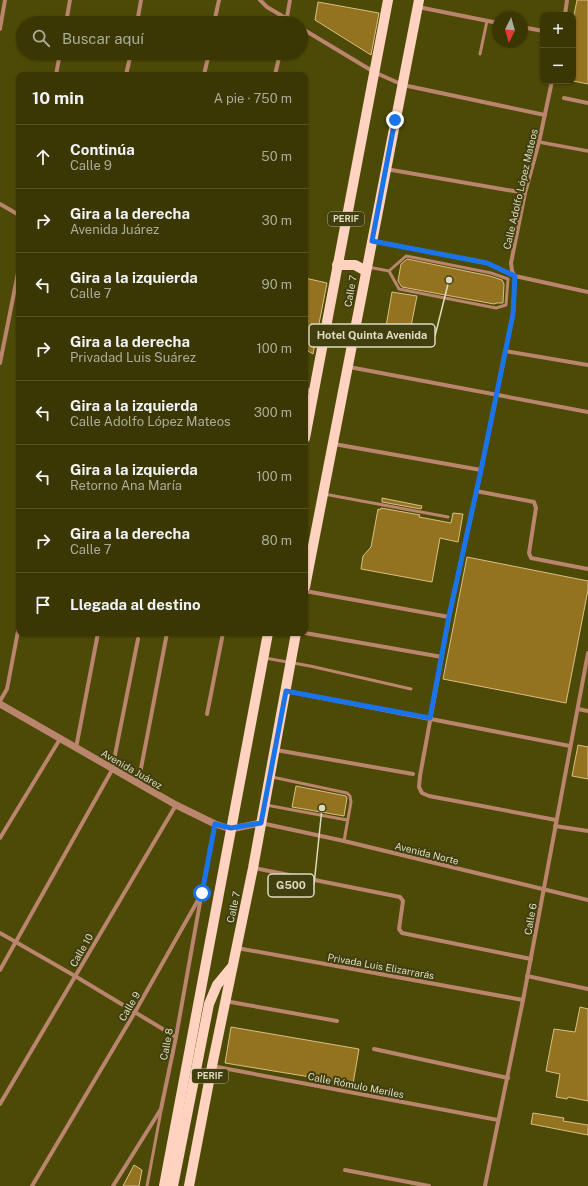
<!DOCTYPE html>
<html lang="es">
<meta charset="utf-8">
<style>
:root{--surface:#3a3704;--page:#413f0e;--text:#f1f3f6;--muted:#abac9a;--line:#545126}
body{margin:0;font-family:"Public Sans",sans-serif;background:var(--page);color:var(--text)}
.controls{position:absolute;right:12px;top:12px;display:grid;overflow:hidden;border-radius:8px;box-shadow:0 1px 3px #0004}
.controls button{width:36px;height:36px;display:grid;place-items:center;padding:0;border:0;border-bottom:1px solid var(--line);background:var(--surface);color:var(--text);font:20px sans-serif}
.compass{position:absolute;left:492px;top:12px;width:36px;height:36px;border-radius:50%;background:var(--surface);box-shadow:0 1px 3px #0004;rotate:185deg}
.stop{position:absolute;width:12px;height:12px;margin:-9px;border:3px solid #1a73e8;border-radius:50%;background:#fff}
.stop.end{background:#1a73e8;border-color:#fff;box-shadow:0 1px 4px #0008}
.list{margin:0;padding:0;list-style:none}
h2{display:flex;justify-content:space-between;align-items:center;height:52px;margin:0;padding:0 16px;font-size:17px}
h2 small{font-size:13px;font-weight:400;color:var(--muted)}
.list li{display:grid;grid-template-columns:26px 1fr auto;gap:12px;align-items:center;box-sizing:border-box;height:64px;padding:0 16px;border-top:1px solid var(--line)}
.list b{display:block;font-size:15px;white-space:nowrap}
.list p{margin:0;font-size:13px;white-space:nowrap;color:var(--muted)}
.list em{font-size:13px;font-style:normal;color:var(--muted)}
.icon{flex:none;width:22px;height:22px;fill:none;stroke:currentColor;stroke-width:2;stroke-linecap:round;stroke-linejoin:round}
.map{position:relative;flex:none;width:588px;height:1186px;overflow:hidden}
.search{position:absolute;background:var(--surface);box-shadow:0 1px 3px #0004;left:16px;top:16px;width:292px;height:44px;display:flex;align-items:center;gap:10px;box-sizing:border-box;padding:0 14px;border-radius:22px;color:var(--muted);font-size:15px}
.panel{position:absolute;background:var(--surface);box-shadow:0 1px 3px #0004;left:16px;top:72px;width:292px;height:564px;border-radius:8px}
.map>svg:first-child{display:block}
</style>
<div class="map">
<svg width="588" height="1186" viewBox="0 0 588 1186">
<rect width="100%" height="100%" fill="#4d4906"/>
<g fill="#947320" stroke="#d9bf85">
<polygon points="577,0 588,0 588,84 573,81 573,20"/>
<polygon points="318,2 379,13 371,55 315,20"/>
<polygon points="407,259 490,276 502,280 504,284 503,303 497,303 494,304 402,287 398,281 401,264"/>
<polygon points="305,278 327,283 313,354 305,349"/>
<polygon points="392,292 417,296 409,336 385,332"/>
<polygon points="382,498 422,506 421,509 382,502"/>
<polygon points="381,508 420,515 419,517 451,523 453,513 463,514 458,542 440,538 432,582 361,569 363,556 371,547 378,509 380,510"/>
<polygon points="467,557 588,581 588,590 566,703 443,679"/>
<polygon points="578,745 588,747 588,779 572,776"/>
<polygon points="296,786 346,796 347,798 344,816 292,807"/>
<polygon points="580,1007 588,1009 588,1101 568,1097 567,1099 556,1097 560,1074 546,1071 554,1029 575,1032"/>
<polygon points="231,1027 359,1049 353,1084 225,1063"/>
<polygon points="533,1113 564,1118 563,1121 588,1125 588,1135 531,1124"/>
<polygon points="134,1165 142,1170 139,1186 123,1186"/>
</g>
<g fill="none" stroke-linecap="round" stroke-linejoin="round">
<g stroke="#ba856d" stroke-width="3">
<polyline points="480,54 487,21"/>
<polyline points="368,267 389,271 399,289 496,308 506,305 508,279 491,273 406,256 389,271"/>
<polyline points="324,494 448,517"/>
<polyline points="265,658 310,666 411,689"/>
<polyline points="272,777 347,793 350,796 351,802 344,841"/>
<polyline points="266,805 347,820"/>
<polyline points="147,1186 161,1111"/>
</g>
<polyline stroke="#ba856d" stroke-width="3.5" points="539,142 588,151"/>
<g stroke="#ba856d" stroke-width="4">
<polyline points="260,0 267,7 294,23"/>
<polyline points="418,7 498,23"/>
<polyline points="565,15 567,0"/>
<polyline points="66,23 70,0"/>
<polyline points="137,23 141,0"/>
<polyline points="214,23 219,0"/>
<polyline points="286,23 290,0"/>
<polyline points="522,27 543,31"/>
<polyline points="301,28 374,72 403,85 545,115"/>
<polyline points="0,29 5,0"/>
<polyline points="56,75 60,53"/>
<polyline points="126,75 131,53"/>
<polyline points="204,75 209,53"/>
<polyline points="275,75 280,53"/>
<polyline points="552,81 539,142 525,193 511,263 512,271 515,276 513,314 481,470 449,617 420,776 419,787 422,793 429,796 556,820"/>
<polyline points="564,98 588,103"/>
<polyline points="386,169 525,193"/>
<polyline points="0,204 19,215"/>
<polyline points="373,241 487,263 515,276 588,292"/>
<polyline points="505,351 588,365"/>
<polyline points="0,363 19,268"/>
<polyline points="349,367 588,412"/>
<polyline points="305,388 313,393"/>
<polyline points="334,444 481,470"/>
<polyline points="476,491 534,502 536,508 529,553 531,558 588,569"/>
<polyline points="305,591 449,617"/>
<polyline points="305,633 442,657"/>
<polyline points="286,691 570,746"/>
<polyline points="0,701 7,689 19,626"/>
<polyline points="578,709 588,711"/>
<polyline points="207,714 223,633"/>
<polyline points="76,748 98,633"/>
<polyline points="276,750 413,774"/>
<polyline points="138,784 167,633"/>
<polyline points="261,823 344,841 588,900"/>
<polyline points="555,826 588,831"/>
<polyline points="0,838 60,739"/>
<polyline points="254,868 400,897 403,901 399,929 402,933 531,959"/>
<polyline points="0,933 75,976 176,1037"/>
<polyline points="237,948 523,1000"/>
<polyline points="0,970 112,770 138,639"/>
<polyline points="527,976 588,989"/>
<polyline points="225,1001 337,1021"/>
<polyline points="374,1049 508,1078"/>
<polyline points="212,1066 498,1120"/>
<polyline points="0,1104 176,805"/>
<polyline points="345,1170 429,1186"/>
<polyline points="32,1186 135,1012 202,893 215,824"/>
<polyline points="113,1186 161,1109 176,1037 201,897"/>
<polyline points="485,1186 523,1000 588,653"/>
</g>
<polyline stroke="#ba856d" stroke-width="7" points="0,704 176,805 215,824 231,829 261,823"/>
<g stroke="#ffd3bf" stroke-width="10">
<polyline points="337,265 355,265 366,271"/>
<polyline points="305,438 388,0"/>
<polyline points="305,587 419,0"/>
<polyline points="164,1186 268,633"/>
<polyline points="173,1186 209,1004 217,985 231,968"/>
<polyline points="189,1186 212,1066 253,868 296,633"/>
</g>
</g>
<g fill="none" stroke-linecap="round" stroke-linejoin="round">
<polyline stroke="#1a73e8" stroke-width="5" points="202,893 215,824 231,828 261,823 286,691 430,718 449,616 481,470 513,314 515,276 487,263 372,241 395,120"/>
</g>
<g text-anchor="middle" stroke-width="4" stroke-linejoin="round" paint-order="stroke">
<g fill="#413f10" stroke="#aead8a" stroke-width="1">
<rect x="328" y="212" width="36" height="14" rx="3"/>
<rect x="192" y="1069" width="36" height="14" rx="3"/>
</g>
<g font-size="9" font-weight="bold" fill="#dddcbe">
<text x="346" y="222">PERIF</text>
<text x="210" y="1079">PERIF</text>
</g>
<g font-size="10" fill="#dddcbe" stroke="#413f10">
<text transform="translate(520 189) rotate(-77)" y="4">Calle Adolfo López Mateos</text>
<text transform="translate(350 291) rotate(-80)" y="4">Calle 7</text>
<text transform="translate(132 769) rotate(30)" y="4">Avenida Juárez</text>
<text transform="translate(427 853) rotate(14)" y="4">Avenida Norte</text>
<text transform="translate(233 907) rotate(-78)" y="4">Calle 7</text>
<text transform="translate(530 919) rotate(-80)" y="4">Calle 6</text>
<text transform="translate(81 950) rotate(-60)" y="4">Calle 10</text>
<text transform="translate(381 966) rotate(10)" y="4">Privada Luis Elizarrarás</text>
<text transform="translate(129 1006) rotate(-60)" y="4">Calle 9</text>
<text transform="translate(166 1044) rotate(-79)" y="4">Calle 8</text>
<text transform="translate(356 1085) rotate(11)" y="4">Calle Rómulo Meriles</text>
</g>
</g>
<path fill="none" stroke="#dddcbe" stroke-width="1.5" d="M449 280L435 336M322 808L314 885"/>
<g fill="#dddcbe" stroke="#413f10" stroke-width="1.5">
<circle cx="449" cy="280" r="4"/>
<circle cx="322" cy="808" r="4"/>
</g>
<g fill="#413f10" stroke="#dddcbe" stroke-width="1.5">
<rect x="309" y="324" width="126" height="23" rx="4"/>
<rect x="268" y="874" width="46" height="23" rx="4"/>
</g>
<g font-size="11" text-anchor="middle" font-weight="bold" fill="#dddcbe">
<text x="372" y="339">Hotel Quinta Avenida</text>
<text x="291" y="889">G500</text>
</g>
</svg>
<div class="controls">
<button>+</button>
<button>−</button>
</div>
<svg class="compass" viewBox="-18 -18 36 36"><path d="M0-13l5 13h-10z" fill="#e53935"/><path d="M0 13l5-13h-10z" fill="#abac9a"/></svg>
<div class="stop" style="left:202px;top:893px"></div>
<div class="stop end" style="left:395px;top:120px"></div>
<div class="search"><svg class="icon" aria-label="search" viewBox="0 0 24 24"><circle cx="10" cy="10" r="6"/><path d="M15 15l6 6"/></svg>Buscar aquí</div>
<section class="panel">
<h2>10 min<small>A pie · 750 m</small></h2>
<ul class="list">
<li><svg class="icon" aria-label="ahead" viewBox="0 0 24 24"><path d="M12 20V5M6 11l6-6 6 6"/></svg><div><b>Continúa</b><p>Calle 9</p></div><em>50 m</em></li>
<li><svg class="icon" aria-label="right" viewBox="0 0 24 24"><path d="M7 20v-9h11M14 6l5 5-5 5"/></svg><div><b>Gira a la derecha</b><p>Avenida Juárez</p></div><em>30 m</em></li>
<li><svg class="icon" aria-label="left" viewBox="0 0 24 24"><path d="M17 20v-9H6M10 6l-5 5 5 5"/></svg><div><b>Gira a la izquierda</b><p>Calle 7</p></div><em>90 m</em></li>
<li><svg class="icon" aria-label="right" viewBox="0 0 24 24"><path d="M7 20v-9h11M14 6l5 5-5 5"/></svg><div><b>Gira a la derecha</b><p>Privadad Luis Suárez</p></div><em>100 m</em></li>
<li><svg class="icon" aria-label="left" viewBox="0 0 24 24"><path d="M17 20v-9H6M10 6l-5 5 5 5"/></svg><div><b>Gira a la izquierda</b><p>Calle Adolfo López Mateos</p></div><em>300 m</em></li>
<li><svg class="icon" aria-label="left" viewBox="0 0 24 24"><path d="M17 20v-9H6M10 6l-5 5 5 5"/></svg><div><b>Gira a la izquierda</b><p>Retorno Ana María</p></div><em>100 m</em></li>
<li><svg class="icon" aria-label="right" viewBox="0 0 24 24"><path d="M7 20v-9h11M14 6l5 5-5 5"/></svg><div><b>Gira a la derecha</b><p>Calle 7</p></div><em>80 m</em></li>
<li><svg class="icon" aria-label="arrive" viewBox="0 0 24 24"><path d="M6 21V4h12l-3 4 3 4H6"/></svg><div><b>Llegada al destino</b></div></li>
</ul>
</section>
</div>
